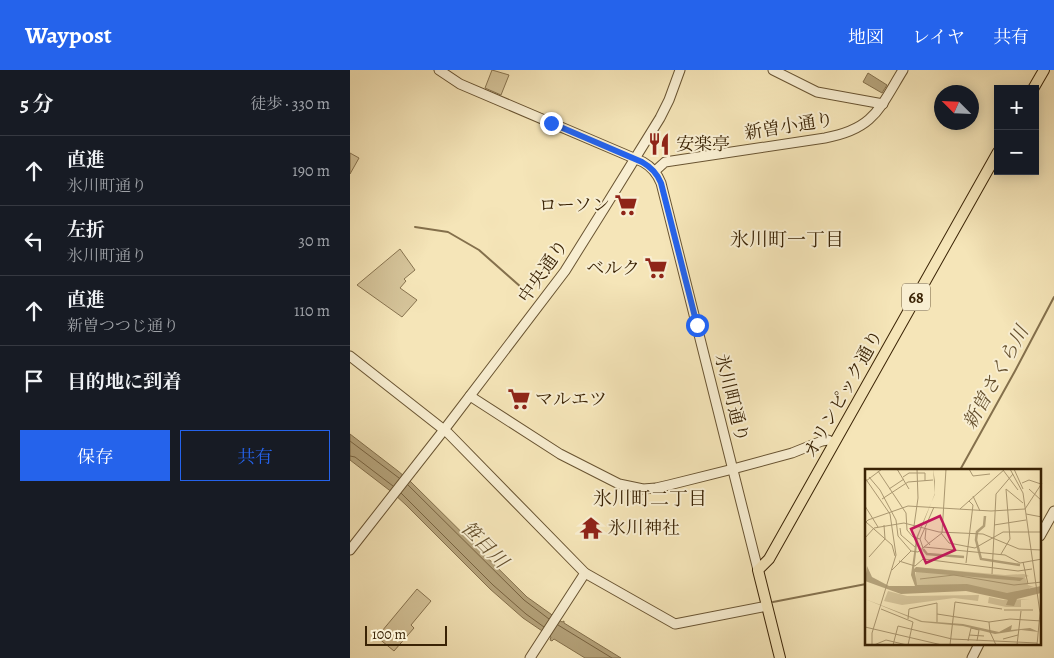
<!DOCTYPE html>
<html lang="ja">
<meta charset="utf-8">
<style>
:root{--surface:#171b24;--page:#242831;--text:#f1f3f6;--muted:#9ea1a6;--line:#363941;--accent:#2563eb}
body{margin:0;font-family:Alegreya,"Noto Serif JP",serif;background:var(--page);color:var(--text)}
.controls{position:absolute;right:15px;top:15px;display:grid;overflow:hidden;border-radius:0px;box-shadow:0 2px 12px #0003}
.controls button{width:45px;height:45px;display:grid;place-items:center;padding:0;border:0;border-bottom:1px solid var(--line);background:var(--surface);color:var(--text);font:25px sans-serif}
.compass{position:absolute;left:584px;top:15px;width:45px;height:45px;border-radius:50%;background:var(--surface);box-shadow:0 2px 12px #0003;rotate:294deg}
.scale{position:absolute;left:15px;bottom:12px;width:82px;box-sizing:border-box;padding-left:5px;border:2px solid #3a2305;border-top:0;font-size:14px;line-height:18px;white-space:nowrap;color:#3a2305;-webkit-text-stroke:4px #f8eed1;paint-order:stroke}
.stop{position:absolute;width:15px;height:15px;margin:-11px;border:4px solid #2563eb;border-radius:50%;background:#fff}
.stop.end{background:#2563eb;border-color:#fff;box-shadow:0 1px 5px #0008}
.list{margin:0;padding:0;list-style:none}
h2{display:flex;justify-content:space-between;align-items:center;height:65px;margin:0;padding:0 20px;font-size:21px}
h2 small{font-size:16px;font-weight:400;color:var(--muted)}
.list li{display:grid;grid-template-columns:32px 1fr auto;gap:15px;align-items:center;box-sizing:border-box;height:70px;padding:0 20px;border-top:1px solid var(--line)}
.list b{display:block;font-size:19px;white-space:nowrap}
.list p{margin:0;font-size:16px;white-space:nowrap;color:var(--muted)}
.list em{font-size:16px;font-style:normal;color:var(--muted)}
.actions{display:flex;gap:10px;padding:15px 20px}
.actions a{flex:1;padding:11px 0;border:1px solid var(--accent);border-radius:0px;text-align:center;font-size:18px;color:var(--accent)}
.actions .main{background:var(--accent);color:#fff}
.icon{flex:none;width:28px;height:28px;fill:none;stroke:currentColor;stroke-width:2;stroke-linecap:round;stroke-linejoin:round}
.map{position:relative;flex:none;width:704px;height:588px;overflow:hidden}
header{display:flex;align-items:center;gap:30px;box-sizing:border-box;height:70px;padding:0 25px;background:var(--accent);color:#fff}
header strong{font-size:24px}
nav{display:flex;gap:28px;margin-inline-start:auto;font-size:18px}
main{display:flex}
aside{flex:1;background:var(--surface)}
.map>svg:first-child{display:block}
</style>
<header>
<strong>Waypost</strong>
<nav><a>地図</a><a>レイヤ</a><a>共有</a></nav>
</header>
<main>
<aside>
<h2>5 分<small>徒歩 · 330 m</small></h2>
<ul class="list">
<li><svg class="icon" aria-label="ahead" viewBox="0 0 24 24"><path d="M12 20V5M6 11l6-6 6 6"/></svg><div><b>直進</b><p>氷川町通り</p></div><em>190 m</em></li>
<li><svg class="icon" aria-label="left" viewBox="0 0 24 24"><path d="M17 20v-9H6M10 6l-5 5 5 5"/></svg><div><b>左折</b><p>氷川町通り</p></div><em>30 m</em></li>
<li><svg class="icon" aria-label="ahead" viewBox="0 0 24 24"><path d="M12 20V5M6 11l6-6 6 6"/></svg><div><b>直進</b><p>新曽つつじ通り</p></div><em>110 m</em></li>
<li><svg class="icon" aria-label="arrive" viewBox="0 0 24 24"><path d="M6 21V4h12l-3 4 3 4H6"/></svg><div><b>目的地に到着</b></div></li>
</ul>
<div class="actions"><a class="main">保存</a><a>共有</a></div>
</aside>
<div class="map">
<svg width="704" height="588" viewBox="0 0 704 588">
<rect width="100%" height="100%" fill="#f5e5b8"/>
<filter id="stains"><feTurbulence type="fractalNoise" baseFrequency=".004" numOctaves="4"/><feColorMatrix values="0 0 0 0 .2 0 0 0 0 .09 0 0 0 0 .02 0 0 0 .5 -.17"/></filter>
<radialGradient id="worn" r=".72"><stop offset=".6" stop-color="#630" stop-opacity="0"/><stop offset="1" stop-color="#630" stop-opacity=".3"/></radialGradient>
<g fill="#d5c49a" stroke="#887450">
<polygon points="142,0 159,5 151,25 135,18"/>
<polygon points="0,83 9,88 0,104"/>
<polygon points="50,179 65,200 54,209 56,211 50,218 67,230 52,247 7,215"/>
<polygon points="67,519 81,531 61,555 64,558 44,581 27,567"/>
</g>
<g fill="#b5a37b" stroke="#84704c">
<polygon points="518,3 537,15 532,23 513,12"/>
<polygon points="0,364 48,401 61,412 177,527 212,552 214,551 214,553 271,588 235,588 204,569 202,571 200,570 201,567 173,548 140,519 56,435 43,423 0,390"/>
</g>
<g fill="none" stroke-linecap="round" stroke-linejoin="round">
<g stroke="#786340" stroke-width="1">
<polyline points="0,371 49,408"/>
<polyline points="0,386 5,387 43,416"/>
<polyline points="58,415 174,530 199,549"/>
<polyline points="51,423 143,515 176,544 194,557"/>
<polyline points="208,555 262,588"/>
</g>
<g stroke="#84704c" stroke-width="2">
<polyline points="65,157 98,162 129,180 180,225"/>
<polyline points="610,400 665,301 704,227"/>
<polyline points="423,532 516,514"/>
</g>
<defs>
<g id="minor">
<path d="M89 0 110 14 293 92C302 97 307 103 311 113L408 500"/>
<polyline points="423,0 467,22 533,34"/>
<path d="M305 101 315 92 475 68C524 59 529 39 553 0"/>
<polyline points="0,286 98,363 235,503 325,554 417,536"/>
<polyline points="120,326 210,384 269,414 293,419 306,418 319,415 383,399 442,383 472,371 478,370 484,373"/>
<polyline points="690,466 704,441"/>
<polyline points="0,480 97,356 215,201 255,137 310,48 319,30 330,0"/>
<polyline points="180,588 235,503"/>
<polyline points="622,588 629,574"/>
</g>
<g id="major">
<polyline points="683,19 694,0"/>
<polyline points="430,588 408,500 419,489 648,82"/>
</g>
</defs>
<use href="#minor" stroke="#695432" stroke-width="11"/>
<use href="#major" stroke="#3a2305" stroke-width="12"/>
<use href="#minor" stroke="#f8eed1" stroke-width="9"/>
<use href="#major" stroke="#f5e5b8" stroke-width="10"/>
</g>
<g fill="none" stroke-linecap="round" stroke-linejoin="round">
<path stroke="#2563eb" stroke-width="6" d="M201 53 292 92C301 97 307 103 311 113L347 255"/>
</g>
<defs>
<symbol id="restaurant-bare" viewBox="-9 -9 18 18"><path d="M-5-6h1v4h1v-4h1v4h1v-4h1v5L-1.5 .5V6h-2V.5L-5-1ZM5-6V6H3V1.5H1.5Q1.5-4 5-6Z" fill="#8f2418" stroke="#f8eed1" stroke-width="2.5" paint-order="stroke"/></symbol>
<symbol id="supermarket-bare" viewBox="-9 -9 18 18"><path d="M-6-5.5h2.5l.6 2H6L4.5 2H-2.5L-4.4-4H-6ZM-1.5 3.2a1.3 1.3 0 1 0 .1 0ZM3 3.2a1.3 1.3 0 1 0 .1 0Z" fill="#8f2418" stroke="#f8eed1" stroke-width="2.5" paint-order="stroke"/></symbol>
<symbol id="temple-bare" viewBox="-9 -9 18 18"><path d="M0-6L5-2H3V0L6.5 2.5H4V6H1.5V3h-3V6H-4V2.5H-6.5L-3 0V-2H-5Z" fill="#8f2418" stroke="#f8eed1" stroke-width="2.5" paint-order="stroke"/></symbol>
</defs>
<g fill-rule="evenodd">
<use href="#restaurant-bare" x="293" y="58" width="32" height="32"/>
<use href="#supermarket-bare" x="260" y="119" width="32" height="32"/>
<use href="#supermarket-bare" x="290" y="182" width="32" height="32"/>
<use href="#supermarket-bare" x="153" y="313" width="32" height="32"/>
<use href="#temple-bare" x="225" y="442" width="32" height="32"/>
</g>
<g text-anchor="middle" stroke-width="4" stroke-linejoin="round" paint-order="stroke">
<rect fill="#f8eed1" stroke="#736042" stroke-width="1" x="552" y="213.5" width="28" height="27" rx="4"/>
<g font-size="16" font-weight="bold" fill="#3a2305">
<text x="566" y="233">68</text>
</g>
<g font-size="18" fill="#3a2305" stroke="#f8eed1">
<text transform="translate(439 56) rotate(-9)" y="6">新曽小通り</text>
<text transform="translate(193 201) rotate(-55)" y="6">中央通り</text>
<text transform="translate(493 324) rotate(-61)" y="6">オリンピック通り</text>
<text transform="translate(382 328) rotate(76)" y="6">氷川町通り</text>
</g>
<g font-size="18" fill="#3a2305" stroke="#f8eed1" text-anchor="start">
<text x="326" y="80">安楽亭</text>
<text x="260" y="141" text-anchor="end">ローソン</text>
<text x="290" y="204" text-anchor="end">ベルク</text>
<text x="185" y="335">マルエツ</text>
<text x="258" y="464">氷川神社</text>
</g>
<g font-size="19" fill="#3a2305" stroke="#f8eed1">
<text x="437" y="176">氷川町一丁目</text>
<text x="300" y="435">氷川町二丁目</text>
</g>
<g font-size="19" font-style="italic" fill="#65502e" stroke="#f8eed1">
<text transform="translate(645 307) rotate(-61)" y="7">新曽さくら川</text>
<text transform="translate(135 474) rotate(45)" y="7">笹目川</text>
</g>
</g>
<g transform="translate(515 399)">
<rect width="176" height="176" fill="#f5e5b8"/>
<path d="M51 98 140 106 159 105 164 107 160 108 163 116 169 118 164 119 165 123 152 126 108 119H51ZM23 122 42 127 114 126 113 132 89 129 37 136 19 132ZM124 128 138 131 165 130 156 131V138H141L123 134Z" fill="#d5c49a"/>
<path d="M68 0 70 12V24L53 68 49 100 51 98 159 109 155 112 50 103 52 116 102 115 142 124 176 117V124L152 130 149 137 141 136 143 131 101 122 36 125 0 112 2 97 7 108 24 117H50L46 106 51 69 70 25ZM0 130 57 152 98 155 134 163 147 156 146 161 165 159 174 163 156 161 130 165 98 157 56 153Z" fill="#b5a37b"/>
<path fill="none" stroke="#b5a37b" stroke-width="2.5" d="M120 47 119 57 112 63 111 71 116 90 155 96M58 80 62 85 99 88"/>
<path fill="none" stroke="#aa9770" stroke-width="1" d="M32 0 44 20M104 0 108 7 125 5M145 0 158 24 175 144 172 176M149 0 158 20M138 1 153 21M13 2 41 44 42 61 48 68 55 70M4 8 15 21 31 51 33 67 46 82M38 8 44 4H60V12M0 9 25 45 31 86 7 164V176M1 12 17 0M157 14 164 11 176 15M24 20 39 10M141 20 158 34M164 20 177 32M108 27 115 42M17 30 43 13 68 11M0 37 13 58M95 40 140 0M161 45 177 48M129 56 161 51M49 57 53 29 52 0M35 59 36 66 50 78M61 60 60 70 65 76M76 64 84 74 110 79 138 63H177M0 69 9 59 39 54 74 63 118 65 154 80 177 81M59 78 77 64 81 0M58 79 55 70 69 38M128 85 131 25 148 5M136 85 145 70 141 20M30 87 27 76 1 53 3 51 43 37 126 42 160 40 177 14M4 88 20 70 19 56M34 92 50 97 58 90 153 102 167 100M158 93 163 115M101 94 108 36 104 32M27 101 46 82 53 83 59 78 140 86 155 94 177 90M127 105 128 85M55 110 89 106 149 116 177 113M16 140 48 153 43 176M139 141H168M72 145 124 153M43 150 44 140 72 134V153M0 158 77 176M104 166 119 167M138 170 153 166M103 172 106 159 114 161 112 172M9 176 21 171 42 176M28 176 33 157 87 170 172 174M85 176 90 133 137 140M131 176 125 163 124 153 145 150 177 152M152 176 156 142"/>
<path fill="#c2185b" fill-opacity="0.15" stroke="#c2185b" stroke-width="2.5" d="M75 47 90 81 61 94 46 60Z"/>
<rect width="176" height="176" fill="none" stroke="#3a2305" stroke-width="2.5"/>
</g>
<rect width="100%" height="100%" filter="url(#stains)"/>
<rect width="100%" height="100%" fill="url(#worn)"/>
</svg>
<div class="controls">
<button>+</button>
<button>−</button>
</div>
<svg class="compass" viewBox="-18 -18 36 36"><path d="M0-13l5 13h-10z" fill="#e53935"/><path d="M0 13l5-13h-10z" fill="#9ea1a6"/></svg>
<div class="scale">100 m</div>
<div class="stop" style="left:347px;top:255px"></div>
<div class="stop end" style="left:201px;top:53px"></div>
</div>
</main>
